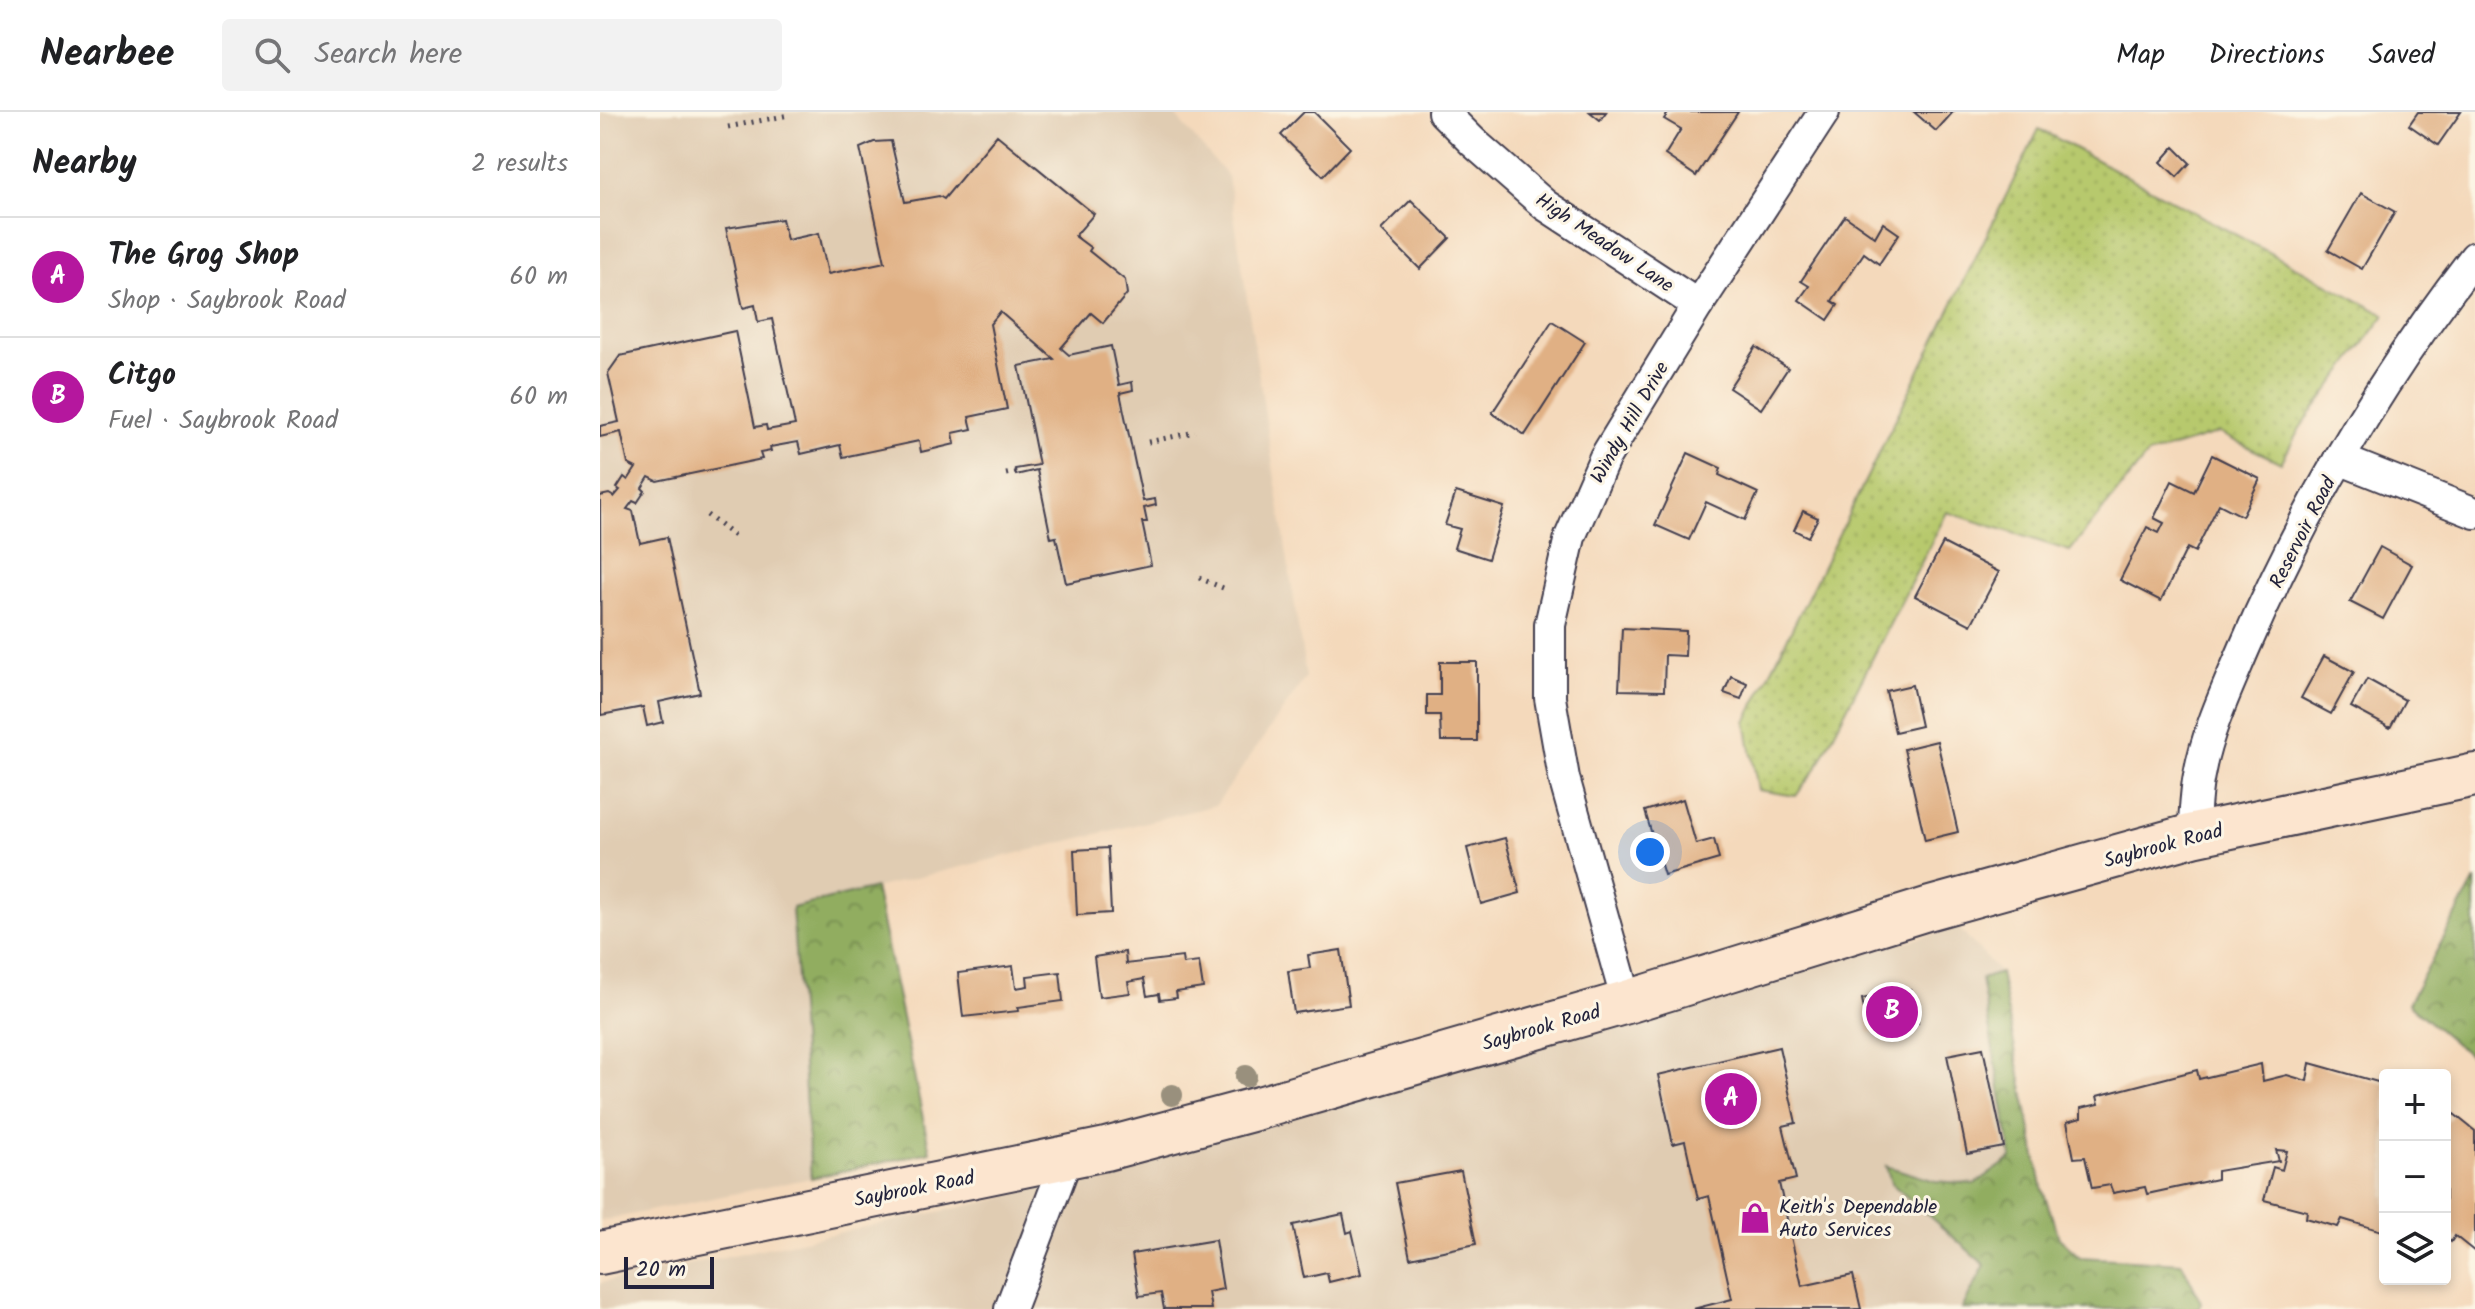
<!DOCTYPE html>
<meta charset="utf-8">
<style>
:root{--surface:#fff;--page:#f2f2f2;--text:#202124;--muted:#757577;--line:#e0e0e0;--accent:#b5179e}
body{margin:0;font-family:Kalam,sans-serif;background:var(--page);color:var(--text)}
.controls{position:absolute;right:24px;bottom:24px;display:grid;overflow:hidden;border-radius:8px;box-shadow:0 4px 12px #0003}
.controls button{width:72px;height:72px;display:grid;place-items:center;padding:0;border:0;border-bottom:2px solid var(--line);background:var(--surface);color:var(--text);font:40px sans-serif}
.scale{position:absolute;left:24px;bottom:20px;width:90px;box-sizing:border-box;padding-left:8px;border:4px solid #22223b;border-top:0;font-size:22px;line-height:28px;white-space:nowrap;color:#22223b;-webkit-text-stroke:6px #fcf5e5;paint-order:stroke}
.you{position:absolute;left:1050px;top:740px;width:28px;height:28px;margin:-20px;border:6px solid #fff;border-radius:50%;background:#1a73e8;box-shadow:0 0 0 12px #1a73e833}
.badge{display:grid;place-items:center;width:52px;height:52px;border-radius:50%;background:var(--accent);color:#fff;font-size:26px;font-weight:700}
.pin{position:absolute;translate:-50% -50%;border:4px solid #fff;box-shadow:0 2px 8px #0006}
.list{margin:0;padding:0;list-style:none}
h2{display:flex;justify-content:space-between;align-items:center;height:104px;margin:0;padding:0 32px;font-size:34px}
h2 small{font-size:26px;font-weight:400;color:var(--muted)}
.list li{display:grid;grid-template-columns:52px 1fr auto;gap:24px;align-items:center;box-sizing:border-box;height:120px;padding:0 32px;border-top:2px solid var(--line)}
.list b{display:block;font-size:30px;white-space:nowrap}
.list p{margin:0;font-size:26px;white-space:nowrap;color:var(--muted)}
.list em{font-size:26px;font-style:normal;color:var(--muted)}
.icon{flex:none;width:44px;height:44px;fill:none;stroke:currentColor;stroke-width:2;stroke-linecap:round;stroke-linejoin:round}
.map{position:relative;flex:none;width:1875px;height:1197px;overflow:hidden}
header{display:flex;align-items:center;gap:48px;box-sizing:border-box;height:112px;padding:0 40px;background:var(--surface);border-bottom:2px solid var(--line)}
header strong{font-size:38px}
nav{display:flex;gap:44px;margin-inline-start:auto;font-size:28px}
.search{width:560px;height:72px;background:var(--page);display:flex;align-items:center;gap:20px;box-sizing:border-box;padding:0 28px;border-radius:8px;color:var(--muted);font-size:30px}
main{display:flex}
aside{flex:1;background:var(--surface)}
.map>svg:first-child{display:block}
</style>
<header>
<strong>Nearbee</strong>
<div class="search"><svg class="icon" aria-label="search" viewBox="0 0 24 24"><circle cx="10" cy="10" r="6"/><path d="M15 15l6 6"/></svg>Search here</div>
<nav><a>Map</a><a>Directions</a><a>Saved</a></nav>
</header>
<main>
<aside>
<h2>Nearby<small>2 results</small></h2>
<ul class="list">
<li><span class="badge">A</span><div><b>The Grog Shop</b><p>Shop · Saybrook Road</p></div><em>60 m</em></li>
<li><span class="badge">B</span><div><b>Citgo</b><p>Fuel · Saybrook Road</p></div><em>60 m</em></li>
</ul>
</aside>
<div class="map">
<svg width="1875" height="1197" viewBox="0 0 1875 1197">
<defs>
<pattern id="grass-dots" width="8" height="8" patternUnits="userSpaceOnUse" patternTransform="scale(2)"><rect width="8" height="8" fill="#b7c96d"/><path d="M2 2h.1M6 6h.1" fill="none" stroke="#9dac5f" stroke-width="1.8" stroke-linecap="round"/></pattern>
<pattern id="forest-crowns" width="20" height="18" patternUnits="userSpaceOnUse" patternTransform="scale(2)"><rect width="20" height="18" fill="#91ad60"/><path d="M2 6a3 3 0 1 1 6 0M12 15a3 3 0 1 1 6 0" fill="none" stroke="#768c50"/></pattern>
</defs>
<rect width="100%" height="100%" fill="#fcf5e5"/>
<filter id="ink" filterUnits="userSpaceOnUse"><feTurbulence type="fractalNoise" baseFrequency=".0125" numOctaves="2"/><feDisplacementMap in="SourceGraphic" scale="16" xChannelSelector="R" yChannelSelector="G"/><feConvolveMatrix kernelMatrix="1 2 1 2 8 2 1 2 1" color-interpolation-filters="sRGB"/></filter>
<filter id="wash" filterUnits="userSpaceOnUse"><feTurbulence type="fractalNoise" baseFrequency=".006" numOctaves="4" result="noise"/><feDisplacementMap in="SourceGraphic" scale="32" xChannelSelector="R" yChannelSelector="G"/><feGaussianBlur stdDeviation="1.8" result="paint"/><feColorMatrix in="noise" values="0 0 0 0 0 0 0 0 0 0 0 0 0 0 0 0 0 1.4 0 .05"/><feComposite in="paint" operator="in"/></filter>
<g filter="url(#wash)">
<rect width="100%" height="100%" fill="#f4d9bb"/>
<g fill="#e0ccb2">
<polygon points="0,0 572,0 628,65 706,565 616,693 192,796 211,1066 0,1109"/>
<polygon points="1358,815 1400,861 1381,868 1412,1046 1376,1072 1335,1069 1286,1055 1291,1072 1386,1153 1362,1197 0,1197 0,1171 399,1087"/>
</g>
<polygon fill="url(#grass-dots)" stroke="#6c7654" stroke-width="2" points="1439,17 1785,203 1700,316 1681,351 1619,321 1547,343 1470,439 1347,400 1217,655 1196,684 1158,678 1146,610"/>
<g fill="url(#forest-crowns)" stroke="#5a684e" stroke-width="2">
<polygon points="1875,768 1875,948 1808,892"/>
<polygon points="275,776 330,1040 211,1066 192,796"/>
<polygon points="1400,861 1442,1075 1459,1126 1480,1145 1582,1151 1601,1190 1599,1197 1362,1197 1385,1153 1291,1071 1286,1054 1335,1069 1375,1072 1412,1046 1381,867"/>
</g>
<g id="blocks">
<g fill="#e0b084">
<polygon points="704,0 714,0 750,36 723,64 681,23"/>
<polygon points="990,0 1006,0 1000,8"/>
<polygon points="1069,0 1138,0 1096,64 1065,43 1081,17 1064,7"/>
<polygon points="1314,0 1353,0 1336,19"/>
<polygon points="1818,0 1861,0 1838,33 1809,13"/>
<polygon points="397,23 494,102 475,124 491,136 489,139 525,168 527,182 503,211 491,201 461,236 469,243 511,234 519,273 532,270 533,278 520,281 543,389 555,387 556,393 544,396 547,410 542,410 551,453 466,471 456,425 451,426 437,358 416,363 415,357 439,353 419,254 454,247 400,200 390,212 407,297 369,305 372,317 353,321 355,332 321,340 319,329 243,345 240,333 201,342 198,330 170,335 171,339 160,341 162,347 57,369 49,365 42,376 45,379 37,391 33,389 27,397 33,399 40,431 67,425 100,581 59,590 63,610 47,614 43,595 1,603 0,384 9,382 14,385 20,378 17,376 24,365 28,368 36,356 28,352 21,320 0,325 0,314 19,310 8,261 20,244 135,219 155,315 166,313 167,318 195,313 172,207 158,210 155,193 143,196 126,116 182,107 187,128 219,121 228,162 285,150 260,36 274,30 291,29 305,90 339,84 344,87"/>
<polygon points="1574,35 1590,51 1577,65 1561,50"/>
<polygon points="1761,81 1795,100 1762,157 1728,138"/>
<polygon points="811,88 850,126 820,157 781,118"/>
<polygon points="1245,104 1275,125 1283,111 1299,122 1279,152 1264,141 1232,189 1238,193 1228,208 1199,188 1209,174 1201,169"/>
<polygon points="952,209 985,230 925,323 892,301"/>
<polygon points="1156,235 1188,256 1161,297 1129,276"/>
<polygon points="1088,341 1121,356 1119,363 1158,381 1145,408 1106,390 1089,428 1055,413"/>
<polygon points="1612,343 1660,367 1642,404 1619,392 1595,440 1587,436 1561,489 1520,468 1547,415 1559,421 1564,411 1554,406 1572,369 1594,380"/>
<polygon points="856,380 904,395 888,447 854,436 860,417 845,413"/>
<polygon points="1203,399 1218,406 1208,425 1194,418"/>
<polygon points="1343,431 1399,460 1371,513 1315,484"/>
<polygon points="1780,435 1812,453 1783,507 1750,490"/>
<polygon points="1022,516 1086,519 1085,544 1065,543 1064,579 1019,578"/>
<polygon points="1724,544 1754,560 1731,602 1701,586"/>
<polygon points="840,550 877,550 877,629 841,629 840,603 827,603 827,583 840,583"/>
<polygon points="1131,564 1147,571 1141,587 1124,581"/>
<polygon points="1767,567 1805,588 1790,616 1751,595"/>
<polygon points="1312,573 1321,614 1295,620 1286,579"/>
<polygon points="1337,629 1358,720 1325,728 1304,637"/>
<polygon points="1083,687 1096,732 1114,727 1119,747 1064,763 1045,699"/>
<polygon points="905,726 920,781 881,792 867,736"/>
<polygon points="508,736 511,801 477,803 474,738"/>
<polygon points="741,838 749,893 694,901 688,859 710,856 708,843"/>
<polygon points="525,840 526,852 582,845 583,852 599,850 603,876 576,880 577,886 560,888 559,882 547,884 544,867 528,870 530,881 499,885 494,845"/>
<polygon points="413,854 416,876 428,874 427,864 460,860 463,889 418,895 419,899 363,905 358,861"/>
<polygon points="1311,877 1318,911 1269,921 1262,887"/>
<polygon points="1179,935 1196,1011 1183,1014 1196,1067 1179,1071 1202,1174 1253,1163 1261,1197 1093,1197 1132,1187 1109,1084 1098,1087 1085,1029 1073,1032 1058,963"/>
<polygon points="1383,936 1404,1035 1367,1042 1347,943"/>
<polygon points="1710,951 1785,972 1785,1078 1783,1084 1785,1084 1785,1120 1742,1107 1738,1115 1706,1106 1707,1099 1664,1088 1673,1055 1682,1058 1687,1039 1676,1038 1679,1049 1617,1059 1617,1067 1547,1082 1545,1075 1513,1081 1510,1073 1492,1076 1485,1045 1474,1046 1467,1010 1481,1006 1481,996 1499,992 1497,984 1597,958 1599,967 1661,952 1663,969 1687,963 1707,969"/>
<polygon points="1854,1002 1875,1019 1875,1140 1855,1124 1851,1130 1845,1125 1845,1011"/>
<polygon points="861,1059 876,1132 810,1146 795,1071"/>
<polygon points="743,1102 747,1121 752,1119 762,1162 729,1170 727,1161 704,1166 693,1113"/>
<polygon points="615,1128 623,1177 608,1180 611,1197 564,1197 561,1181 539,1184 532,1142"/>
</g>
</g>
</g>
<g filter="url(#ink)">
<use href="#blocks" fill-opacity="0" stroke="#423d4e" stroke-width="2"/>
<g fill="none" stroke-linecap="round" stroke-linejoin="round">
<defs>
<g id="street">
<polyline points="843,0 873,30 945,93 1098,193"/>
<polyline points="1739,347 1875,401"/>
<path d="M1593 723C1595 703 1595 682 1599 663 1607 619 1627 577 1644 537 1704 397 1782 265 1875 145"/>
<polyline points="1027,890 964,666 950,586 950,513 970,425 1005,345 1098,193 1224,0"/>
<polyline points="410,1197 467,1046"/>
</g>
<polyline id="secondary" points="0,1141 506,1037 659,996 1027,890 1327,797 1593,723 1875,663"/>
</defs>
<use href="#street" stroke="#423d4e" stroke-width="34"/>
<use href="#secondary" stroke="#423d4e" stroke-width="46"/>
<g stroke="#423d4e" stroke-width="5" stroke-dasharray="2 6" stroke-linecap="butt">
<polyline points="128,15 189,3"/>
<polyline points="548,330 595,320"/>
<polyline points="406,362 415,360"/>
<polyline points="107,403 134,424"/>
<polyline points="599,466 628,478"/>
</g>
<use href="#street" stroke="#fff" stroke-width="30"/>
<use href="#secondary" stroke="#fce5cf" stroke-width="42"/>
</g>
<g fill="#99907d">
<circle cx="646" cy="964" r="11"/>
<circle cx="572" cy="983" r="11"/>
</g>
</g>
<defs>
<symbol id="shop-bare" viewBox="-9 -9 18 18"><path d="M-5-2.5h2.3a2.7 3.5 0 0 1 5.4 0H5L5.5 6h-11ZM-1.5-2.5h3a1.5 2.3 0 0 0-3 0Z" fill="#b5179e" stroke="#fcf5e5" stroke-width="2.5" paint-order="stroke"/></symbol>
</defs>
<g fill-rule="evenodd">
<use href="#shop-bare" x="1133" y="1084" width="44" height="44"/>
</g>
<g text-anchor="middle" stroke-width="6" stroke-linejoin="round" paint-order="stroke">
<g font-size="20" fill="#22223b" stroke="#fcf5e5">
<text transform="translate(1005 130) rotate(34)" y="7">High Meadow Lane</text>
<text transform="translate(1029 310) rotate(-60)" y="7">Windy Hill Drive</text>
<text transform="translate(1702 420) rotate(-63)" y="7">Reservoir Road</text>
<text transform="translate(1563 733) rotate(-15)" y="7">Saybrook Road</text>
<text transform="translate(941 915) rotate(-16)" y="7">Saybrook Road</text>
<text transform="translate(314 1076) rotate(-11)" y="7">Saybrook Road</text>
</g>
<g font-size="20" fill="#22223b" stroke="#fcf5e5" text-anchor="start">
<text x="1179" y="1101">Keith's Dependable<tspan x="1179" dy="23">Auto Services</tspan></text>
</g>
</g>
</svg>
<div class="controls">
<button>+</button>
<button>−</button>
<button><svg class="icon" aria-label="layers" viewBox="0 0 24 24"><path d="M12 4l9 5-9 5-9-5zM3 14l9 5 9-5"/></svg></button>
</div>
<div class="scale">20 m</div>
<div class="you"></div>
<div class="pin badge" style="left:1131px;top:987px">A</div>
<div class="pin badge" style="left:1292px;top:900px">B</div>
</div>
</main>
